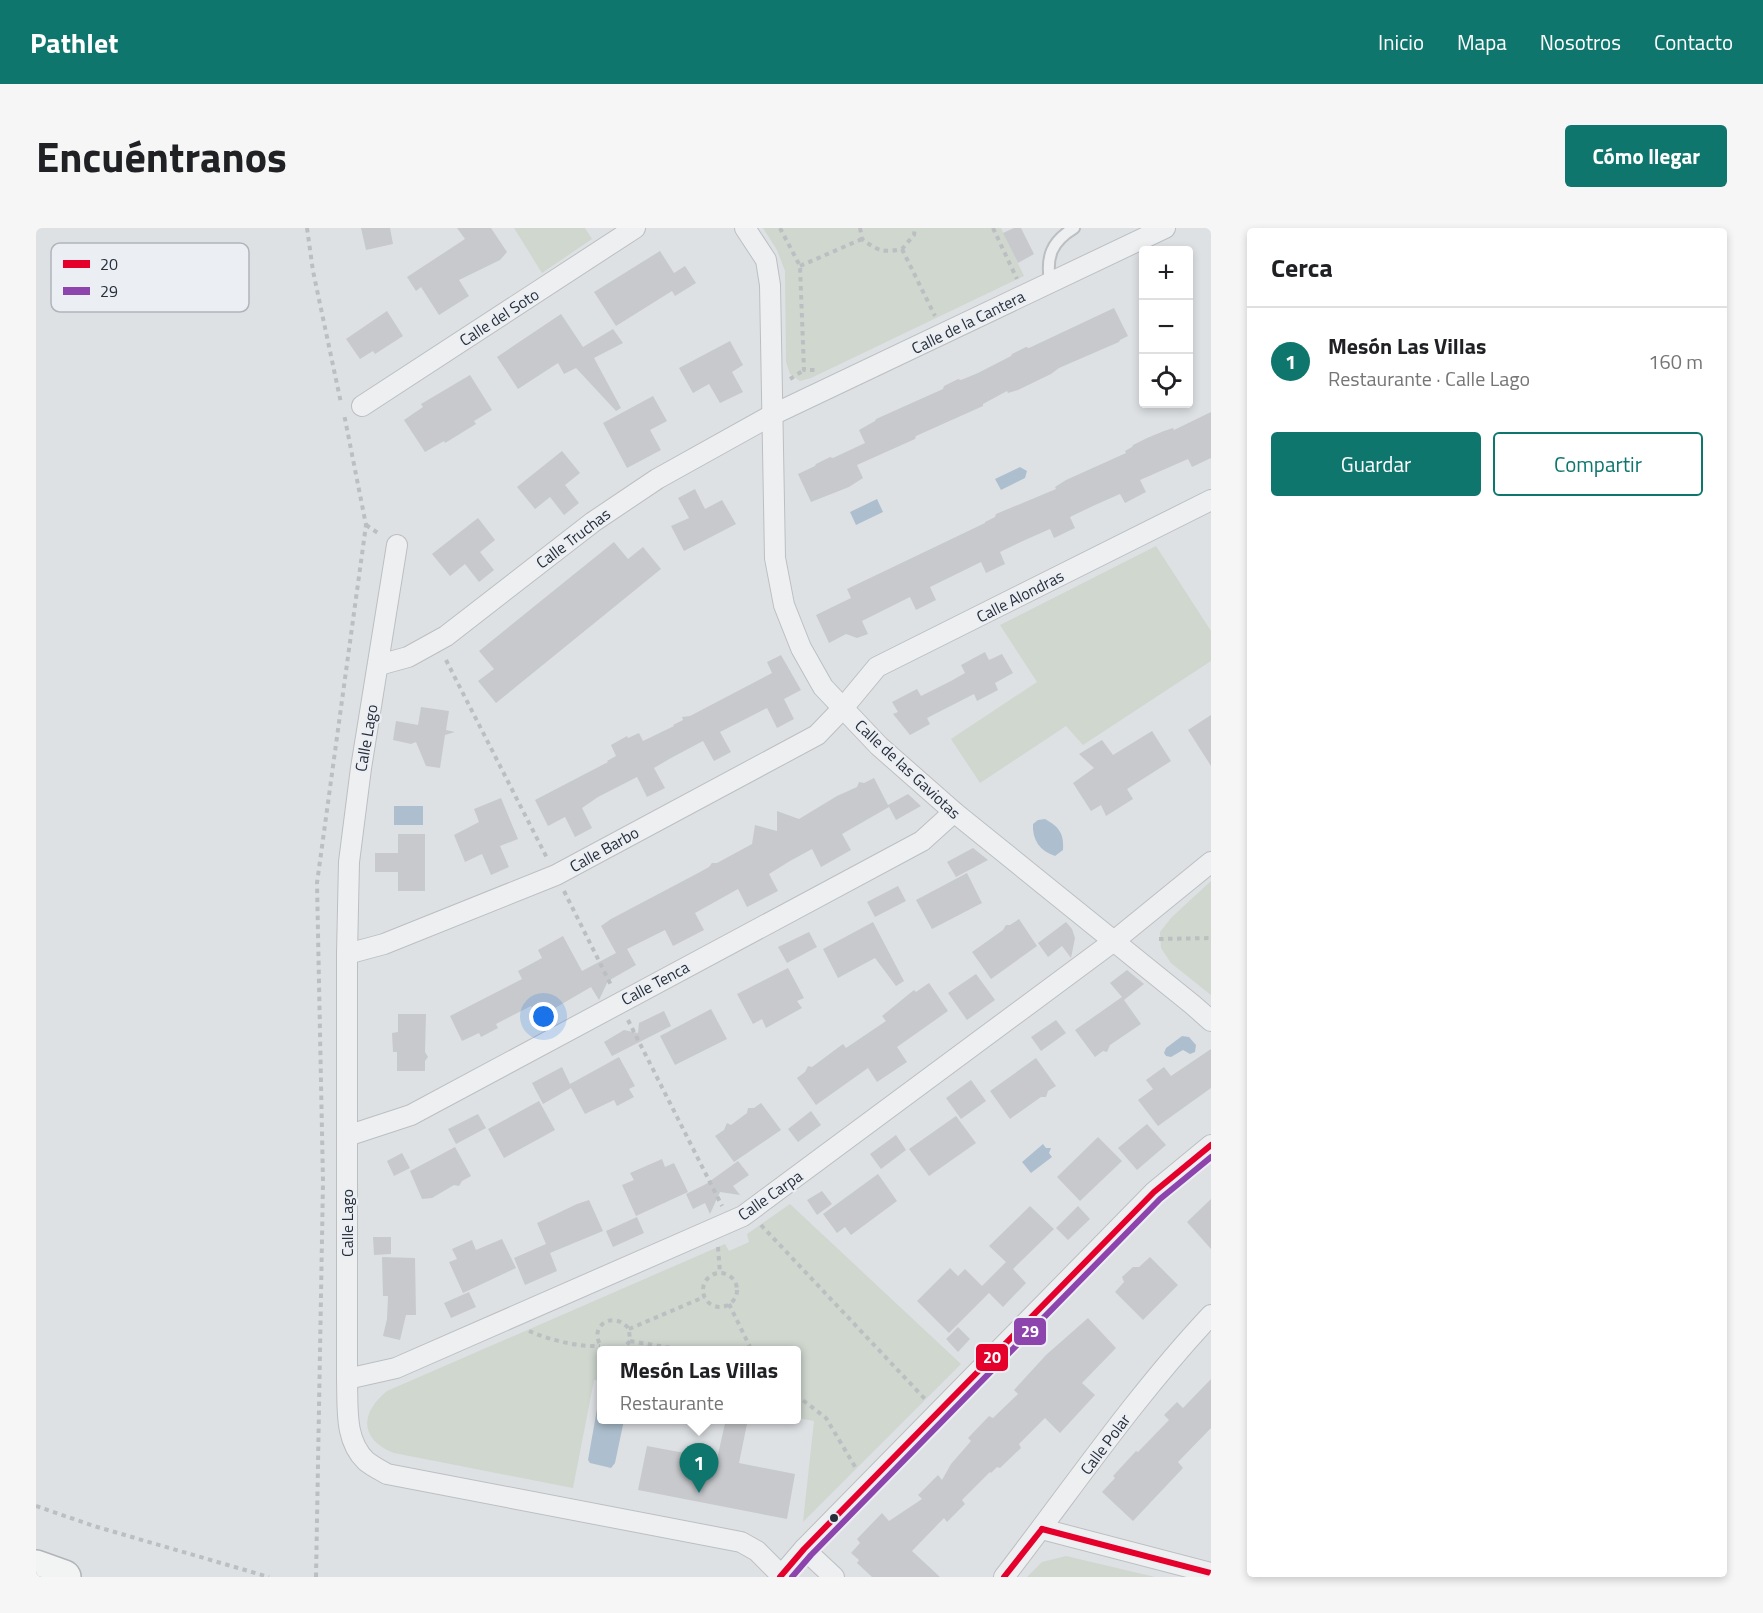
<!DOCTYPE html>
<html lang="es">
<meta charset="utf-8">
<style>
:root{--surface:#fff;--page:#f6f6f6;--text:#202124;--muted:#757577;--line:#e0e0e0;--accent:#0f766e}
body{margin:0;font-family:"Titillium Web",sans-serif;background:var(--page);color:var(--text)}
.controls{position:absolute;right:18px;top:18px;display:grid;overflow:hidden;border-radius:6px;box-shadow:0 3px 9px #0003}
.controls button{width:54px;height:54px;display:grid;place-items:center;padding:0;border:0;border-bottom:2px solid var(--line);background:var(--surface);color:var(--text);font:30px sans-serif}
.you{position:absolute;left:508px;top:789px;width:21px;height:21px;margin:-15px;border:4px solid #fff;border-radius:50%;background:#1a73e8;box-shadow:0 0 0 9px #1a73e833}
.badge{display:grid;place-items:center;width:39px;height:39px;border-radius:50%;background:var(--accent);color:#fff;font-size:20px;font-weight:700}
.pin{position:absolute;translate:-50% -50px;filter:drop-shadow(0 2px 3px #0008)}
.pin::after{content:'';position:absolute;top:32px;width:21px;height:18px;background:inherit;clip-path:polygon(0 0,100% 0,50% 100%)}
.popup{position:absolute;left:561px;top:1118px;width:204px;height:78px;box-sizing:border-box;display:grid;place-content:center;border-radius:6px;background:var(--surface);filter:drop-shadow(0 2px 4px #0005);font-size:20px;white-space:nowrap;color:var(--muted)}
.popup b{font-size:22px;color:var(--text)}
.popup::after{content:'';position:absolute;left:50%;top:100%;margin-left:-12px;border:12px solid transparent;border-top-color:var(--surface)}
.list{margin:0;padding:0;list-style:none}
h2{display:flex;justify-content:space-between;align-items:center;height:78px;margin:0;padding:0 24px;font-size:26px}
h2 small{font-size:20px;font-weight:400;color:var(--muted)}
.list li{display:grid;grid-template-columns:39px 1fr auto;gap:18px;align-items:center;box-sizing:border-box;height:108px;padding:0 24px;border-top:2px solid var(--line)}
.list b{display:block;font-size:22px;white-space:nowrap}
.list p{margin:0;font-size:20px;white-space:nowrap;color:var(--muted)}
.list em{font-size:20px;font-style:normal;color:var(--muted)}
.actions{display:flex;gap:12px;padding:18px 24px}
.actions a{flex:1;padding:14px 0;border:2px solid var(--accent);border-radius:6px;text-align:center;font-size:21px;color:var(--accent)}
.actions .main{background:var(--accent);color:#fff}
.icon{flex:none;width:33px;height:33px;fill:none;stroke:currentColor;stroke-width:2;stroke-linecap:round;stroke-linejoin:round}
.map{position:relative;flex:none;width:1175px;height:1349px;overflow:hidden;border-radius:6px}
header{display:flex;align-items:center;gap:36px;box-sizing:border-box;height:84px;padding:0 30px;background:var(--accent);color:#fff}
header strong{font-size:28px}
nav{display:flex;gap:33px;margin-inline-start:auto;font-size:21px}
.intro{display:flex;align-items:center;justify-content:space-between;box-sizing:border-box;height:144px;padding:0 36px}
h1{margin:0;font-size:42px}
.button{padding:15px 27px;border-radius:6px;background:var(--accent);color:#fff;font-size:21px;font-weight:700}
main{display:flex;gap:36px;padding:0 36px}
aside{flex:1;background:var(--surface);border-radius:6px;box-shadow:0 3px 9px #0003}
.map>svg:first-child{display:block}
</style>
<header>
<strong>Pathlet</strong>
<nav><a>Inicio</a><a>Mapa</a><a>Nosotros</a><a>Contacto</a></nav>
</header>
<div class="intro"><h1>Encuéntranos</h1><a class="button">Cómo llegar</a></div>
<main>
<div class="map">
<svg width="1175" height="1349" viewBox="0 0 1175 1349">
<rect width="100%" height="100%" fill="#dee1e4"/>
<g fill="#cfd7cf">
<polygon points="478,0 549,0 556,11 506,45"/>
<polygon points="727,0 965,0 988,48 775,150 764,153 754,146 750,134 749,43 741,22"/>
<polygon points="1120,318 1175,403 1175,433 1047,517 1030,498 944,555 915,511 1001,454 964,397"/>
<polygon points="1175,653 1175,767 1135,735 1125,720 1124,704 1136,689"/>
<path d="M754 976 925 1136 767 1294 778 1193 761 1190 760 1122H566L565 1153 558 1152 537 1260 358 1225C323 1211 324 1185 351 1163L689 1016 693 1023 713 1014 711 1006Z"/>
<polygon points="1030,1328 1119,1349 991,1349 1006,1334"/>
</g>
<g fill="#adbfce">
<polygon points="984,239 991,243 989,250 965,262 959,251"/>
<polygon points="841,271 847,284 820,297 814,284"/>
<rect x="358" y="578" width="29" height="19"/>
<path d="M1009 591C1023 599 1028 605 1027 622L1019 628C1004 623 996 612 997 596L1002 592Z"/>
<polygon points="1146,808 1153,809 1160,817 1159,824 1154,826 1147,822 1135,829 1130,828 1128,825 1130,820"/>
<polygon points="1007,916 1010,920 1015,920 1013,925 1016,929 995,945 986,934"/>
<polygon points="565,1176 566,1192 588,1192 579,1235 575,1240 554,1235 552,1232 561,1181"/>
</g>
<g fill="#c7c9cc">
<polygon points="325,0 354,0 357,16 330,22"/>
<polygon points="421,0 455,0 471,24 464,32 423,52 433,68 403,87 385,59 380,63 371,49 429,11"/>
<polygon points="978,0 985,0 998,26 982,35 967,5"/>
<polygon points="624,23 638,45 649,38 660,55 639,68 636,63 580,98 558,64"/>
<polygon points="1078,80 1092,108 1084,112 1083,114 1023,140 1015,146 982,162 972,165 971,163 947,176 947,178 880,208 879,211 821,237 827,250 813,259 775,274 762,246 779,238 780,236 794,229 797,230 829,215 823,202 839,193 840,191 907,161 908,158 922,151 925,152 942,145 975,128 976,126 990,119 993,120"/>
<polygon points="351,83 367,108 339,126 337,123 324,131 310,111"/>
<polygon points="525,86 547,119 577,101 587,115 558,130 585,180 580,183 540,140 528,146 522,135 482,161 461,129"/>
<polygon points="694,113 707,137 696,144 707,164 684,175 673,156 657,165 643,140"/>
<polygon points="434,147 456,182 438,193 440,196 409,215 408,213 389,224 368,192 387,179 385,176"/>
<polygon points="617,168 631,193 614,202 625,222 591,240 567,195"/>
<polygon points="1175,184 1175,230 1156,239 1152,231 1104,252 1110,264 1089,275 1084,266 1059,277 1034,289 1039,300 1018,310 1014,301 989,312 964,324 969,336 950,345 945,334 894,359 900,372 880,382 874,369 826,393 832,406 821,410 810,406 793,415 780,387 815,370 811,361 949,295 949,294 959,289 960,286 1020,261 1019,259 1030,252 1090,225 1089,223 1096,219 1097,217 1111,210 1128,203 1137,200 1138,202"/>
<polygon points="526,223 544,245 529,257 543,275 528,287 514,269 499,281 481,259"/>
<polygon points="659,261 669,281 686,272 700,296 648,323 635,298 653,290 642,270"/>
<polygon points="442,290 459,312 444,324 458,342 443,354 429,336 414,348 396,326"/>
<polygon points="578,314 592,331 607,319 625,341 460,475 442,453 458,441 443,423"/>
<polygon points="949,424 953,432 966,426 977,445 959,455 962,462 941,473 938,466 891,490 894,496 874,507 857,486 862,484 856,474 881,461 885,468 915,453 929,445 925,437"/>
<polygon points="745,427 765,462 748,471 758,491 741,500 731,480 684,504 695,524 678,533 667,513 635,530 618,540 629,560 611,569 601,549 562,569 546,580 556,600 539,609 529,589 512,598 499,572 572,534 571,533 580,528 575,517 591,508 592,510 603,505 607,513 638,498 637,497 647,492 646,489 654,488 736,445 731,434"/>
<polygon points="385,479 413,483 410,502 419,504 409,507 404,540 390,538 380,514 375,516 357,512 360,493 382,497"/>
<polygon points="1175,487 1175,538 1152,502"/>
<polygon points="1116,503 1135,533 1091,561 1097,571 1070,588 1065,577 1055,583 1037,555 1058,540 1043,526 1066,512 1077,527"/>
<polygon points="838,550 852,577 872,566 885,578 860,592 853,579 806,606 815,622 785,639 776,621 754,633 733,646 742,663 711,679 702,661 659,685 668,702 637,718 629,702 591,721 600,737 572,753 563,772 555,759 502,790 495,778 460,796 462,800 445,809 443,805 426,813 414,788 486,751 482,743 506,730 502,722 527,708 546,743 580,725 565,698 575,691 664,644 673,639 676,635 681,635 716,616 719,597 741,603 741,583 763,591 801,568 821,559 823,554 828,555"/>
<polygon points="465,570 482,611 464,618 473,639 455,647 446,626 429,634 418,607 443,594 438,581"/>
<polygon points="362,606 389,606 389,663 362,663 362,644 339,644 339,625 362,625"/>
<polygon points="937,620 952,632 920,649 911,634"/>
<polygon points="931,645 946,675 896,701 880,672"/>
<polygon points="862,658 870,673 839,689 831,674"/>
<polygon points="983,691 1001,718 955,751 936,724 967,702 970,697 974,697"/>
<polygon points="837,694 868,753 860,758 839,730 802,750 787,721"/>
<polygon points="1030,694 1036,701 1039,710 1035,730 1026,718 1012,729 1002,715"/>
<polygon points="773,704 781,719 751,735 742,719"/>
<polygon points="752,740 768,770 761,773 766,780 730,800 726,791 717,796 701,766"/>
<polygon points="1091,742 1108,756 1088,772 1105,796 1074,817 1071,824 1067,823 1059,829 1039,802 1086,769 1074,755"/>
<polygon points="940,746 959,772 931,792 912,765"/>
<polygon points="893,755 912,783 861,819 871,834 841,854 832,840 780,877 761,850 769,844 772,838 776,839 807,816 810,820 850,793 846,788 878,762 880,764"/>
<polygon points="675,781 691,811 639,837 624,808"/>
<polygon points="628,783 635,798 576,828 568,814 588,802 602,805 603,795"/>
<polygon points="362,786 390,786 389,824 392,829 389,833 389,843 361,843 361,824 357,824 356,805 362,804"/>
<polygon points="1020,792 1030,805 1005,823 995,809"/>
<polygon points="1175,821 1175,860 1122,898 1102,872 1117,861 1110,852 1128,839 1135,848"/>
<polygon points="583,829 599,858 593,861 598,869 581,878 578,872 549,886 535,860 507,876 496,855 526,839 534,856"/>
<polygon points="1000,830 1020,858 1012,863 1010,869 1005,869 974,891 954,863"/>
<polygon points="935,852 950,873 925,891 910,870"/>
<polygon points="503,873 519,902 468,930 452,901"/>
<polygon points="725,875 745,902 698,934 679,908 688,902 691,895 695,897 711,885 712,880 718,880"/>
<polygon points="775,883 785,897 762,914 752,901"/>
<polygon points="442,886 450,900 420,916 412,901"/>
<polygon points="920,888 940,915 893,948 873,921"/>
<polygon points="1111,896 1130,917 1101,942 1082,920"/>
<polygon points="860,907 870,922 845,941 834,926"/>
<polygon points="1062,909 1086,933 1044,973 1021,949"/>
<polygon points="419,919 435,948 426,953 423,958 418,957 396,970 386,971 374,943"/>
<polygon points="366,925 374,940 358,948 351,933"/>
<polygon points="626,931 629,939 638,935 652,964 600,988 586,957 598,952 594,945"/>
<polygon points="702,933 713,947 697,958 704,967 684,964 674,986 669,975 657,981 650,966 670,956"/>
<polygon points="842,946 861,973 815,1007 809,999 801,1005 787,986"/>
<polygon points="786,963 796,976 781,987 771,972"/>
<polygon points="1175,971 1175,1021 1151,994"/>
<polygon points="553,972 567,1003 514,1025 521,1043 489,1057 478,1030 510,1016 501,995 541,976"/>
<polygon points="994,978 1018,1001 977,1041 990,1055 967,1079 953,1065 913,1105 881,1073 914,1040 922,1048 929,1041 946,1058 970,1034 953,1018"/>
<polygon points="1042,978 1054,991 1032,1012 1020,1000"/>
<polygon points="601,989 608,1005 577,1019 570,1003"/>
<polygon points="337,1009 355,1009 355,1026 338,1027"/>
<polygon points="466,1011 480,1040 427,1065 413,1034 421,1031 416,1021 436,1012 440,1022"/>
<polygon points="346,1029 379,1030 380,1087 370,1087 364,1112 347,1108 351,1091 352,1068 347,1068"/>
<polygon points="1114,1029 1142,1057 1107,1092 1079,1064 1088,1054 1086,1049 1097,1039 1103,1039"/>
<polygon points="433,1064 440,1079 415,1090 408,1075"/>
<polygon points="1052,1090 1080,1120 1046,1155 1059,1167 1024,1205 1009,1190 983,1216 985,1220 964,1240 961,1239 955,1245 954,1244 926,1272 929,1276 911,1294 908,1290 876,1323 904,1349 836,1349 821,1335 823,1332 815,1325 824,1315 821,1311 846,1285 853,1293 886,1271 882,1267 902,1247 906,1252 915,1236 935,1213 932,1210 953,1188 957,1190 982,1166 978,1162 1010,1127"/>
<polygon points="922,1099 934,1111 922,1124 910,1111"/>
<polygon points="1175,1151 1175,1200 1142,1234 1147,1240 1097,1293 1066,1264 1079,1250 1077,1248 1089,1235 1100,1223 1102,1224 1133,1192 1128,1187 1141,1174 1147,1180"/>
<polygon points="690,1191 712,1191 703,1235 759,1246 751,1291 602,1262 611,1218 681,1231"/>
</g>
<g fill="none" stroke-linecap="round" stroke-linejoin="round">
<defs>
<path id="service" d="M1014 54C1010 29 1015 14 1038 0"/>
<g id="minor">
<polyline points="709,0 730,32 734,57 739,330 748,377 765,420 787,459 843,518 918,584 1157,777 1175,793"/>
<polyline points="326,178 599,0"/>
<path d="M361 317 325 540 313 634 311 726V1151C312 1179 308 1212 330 1233 336 1238 344 1242 351 1246L705 1314 721 1323 745 1347"/>
<polyline points="343,437 372,429 410,408 557,294 621,251 736,187 1129,0"/>
<polyline points="311,726 348,716 520,647 781,507 807,480 841,439 1175,272"/>
<polyline points="311,908 375,887 886,613 918,584"/>
<polyline points="311,1151 360,1140 707,988 1078,713 1175,634"/>
<polyline points="1006,1301 1175,1345"/>
<polyline points="768,1321 798,1349"/>
<polyline points="744,1349 768,1321 1118,964 1175,917"/>
<path d="M968 1349C1036 1261 1099 1168 1175 1087"/>
</g>
<polyline id="motorway" points="0,1339 28,1349"/>
</defs>
<use href="#service" stroke="#bcbfc2" stroke-width="14"/>
<use href="#minor" stroke="#bcbfc2" stroke-width="22"/>
<use href="#motorway" stroke="#b1b4b8" stroke-width="36"/>
<g stroke="#bcbfc2" stroke-width="4" stroke-dasharray="4.5 4.5" stroke-linecap="butt">
<polyline points="271,0 277,43 305,175"/>
<polyline points="744,0 764,38 768,142 779,142"/>
<path d="M824 0 826 11C842 23 847 25 866 21L878 7 879 0"/>
<polyline points="957,0 981,51"/>
<polyline points="866,21 899,88"/>
<polyline points="764,38 826,11"/>
<polyline points="754,151 768,142"/>
<polyline points="330,297 345,307"/>
<polyline points="410,432 512,632"/>
<polyline points="528,663 576,759"/>
<polyline points="1123,711 1175,710"/>
<polyline points="592,792 686,978"/>
<polyline points="725,997 889,1171"/>
<polyline points="682,1019 684,1045"/>
<circle cx="684" cy="1062" r="17"/>
<polyline points="693,1076 715,1121"/>
<polyline points="593,1101 668,1069"/>
<path d="M493 1103C514 1112 541 1119 564 1118"/>
<polyline points="594,1113 647,1122"/>
<path d="M569 1122C548 1103 575 1079 593 1101L594 1113 586 1122"/>
<polyline points="712,1122 722,1120 730,1122"/>
<polyline points="760,1167 790,1190 821,1242"/>
<polyline points="0,1278 58,1298 233,1349"/>
<polyline points="280,1349 287,954 281,655 330,297 308,186"/>
</g>
<use href="#service" stroke="#eeeff0" stroke-width="10"/>
<use href="#minor" stroke="#eeeff0" stroke-width="20"/>
<use href="#motorway" stroke="#f2f4f4" stroke-width="33"/>
<defs>
<g id="bus-1">
<polyline points="1006,1301 1175,1345"/>
<polyline points="744,1349 768,1321 1118,964 1175,917"/>
<polyline points="968,1349 1006,1301"/>
</g>
<polyline id="bus-2" points="756,1349 775,1327 1124,971 1175,929"/>
</defs>
<use href="#bus-1" stroke="#ebeff4" stroke-width="10"/>
<use href="#bus-2" stroke="#ebeff4" stroke-width="10"/>
<use href="#bus-1" stroke="#e4002b" stroke-width="6"/>
<use href="#bus-2" stroke="#8e44ad" stroke-width="6"/>
</g>
<circle fill="#272f3b" stroke="#ebeff4" stroke-width="2" cx="798" cy="1290" r="5"/>
<g text-anchor="middle" stroke-width="4.5" stroke-linejoin="round" paint-order="stroke">
<g font-size="16" fill="#272f3b" stroke="#ebeff4">
<text transform="translate(463 89) rotate(-33)" y="6">Calle del Soto</text>
<text transform="translate(932 94) rotate(-26)" y="6">Calle de la Cantera</text>
<text transform="translate(537 310) rotate(-37)" y="6">Calle Truchas</text>
<text transform="translate(984 368) rotate(-27)" y="6">Calle Alondras</text>
<text transform="translate(330 510) rotate(-80)" y="6">Calle Lago</text>
<text transform="translate(872 541) rotate(43)" y="6">Calle de las Gaviotas</text>
<text transform="translate(568 621) rotate(-29)" y="6">Calle Barbo</text>
<text transform="translate(619 755) rotate(-28)" y="6">Calle Tenca</text>
<text transform="translate(734 967) rotate(-35)" y="6">Calle Carpa</text>
<text transform="translate(311 995) rotate(-90)" y="6">Calle Lago</text>
<text transform="translate(1069 1216) rotate(-53)" y="6">Calle Polar</text>
</g>
</g>
<rect x="15" y="15" width="198" height="69" rx="9" fill="#ebeff4" stroke="#b0b5bc" stroke-width="1.5"/>
<rect x="27" y="32" width="27" height="8" fill="#e4002b"/>
<rect x="27" y="59" width="27" height="8" fill="#8e44ad"/>
<g font-size="16" fill="#272f3b">
<text x="64" y="42">20</text>
<text x="64" y="69">29</text>
</g>
<g stroke="#ebeff4" stroke-width="2">
<rect x="977" y="1089" width="34" height="29" rx="6" fill="#8e44ad"/>
<rect x="939" y="1115" width="34" height="29" rx="6" fill="#e4002b"/>
</g>
<g font-size="16" text-anchor="middle" font-weight="bold" fill="#fff">
<text x="994" y="1109">29</text>
<text x="956" y="1135">20</text>
</g>
</svg>
<div class="controls">
<button>+</button>
<button>−</button>
<button><svg class="icon" aria-label="locate" viewBox="0 0 24 24"><circle cx="12" cy="12" r="6"/><path d="M12 2v4M12 18v4M2 12h4M18 12h4"/></svg></button>
</div>
<div class="you"></div>
<div class="pin badge" style="left:663px;top:1265px">1</div>
<div class="popup"><b>Mesón Las Villas</b>Restaurante</div>
</div>
<aside>
<h2>Cerca<small></small></h2>
<ul class="list">
<li><span class="badge">1</span><div><b>Mesón Las Villas</b><p>Restaurante · Calle Lago</p></div><em>160 m</em></li>
</ul>
<div class="actions"><a class="main">Guardar</a><a>Compartir</a></div>
</aside>
</main>
